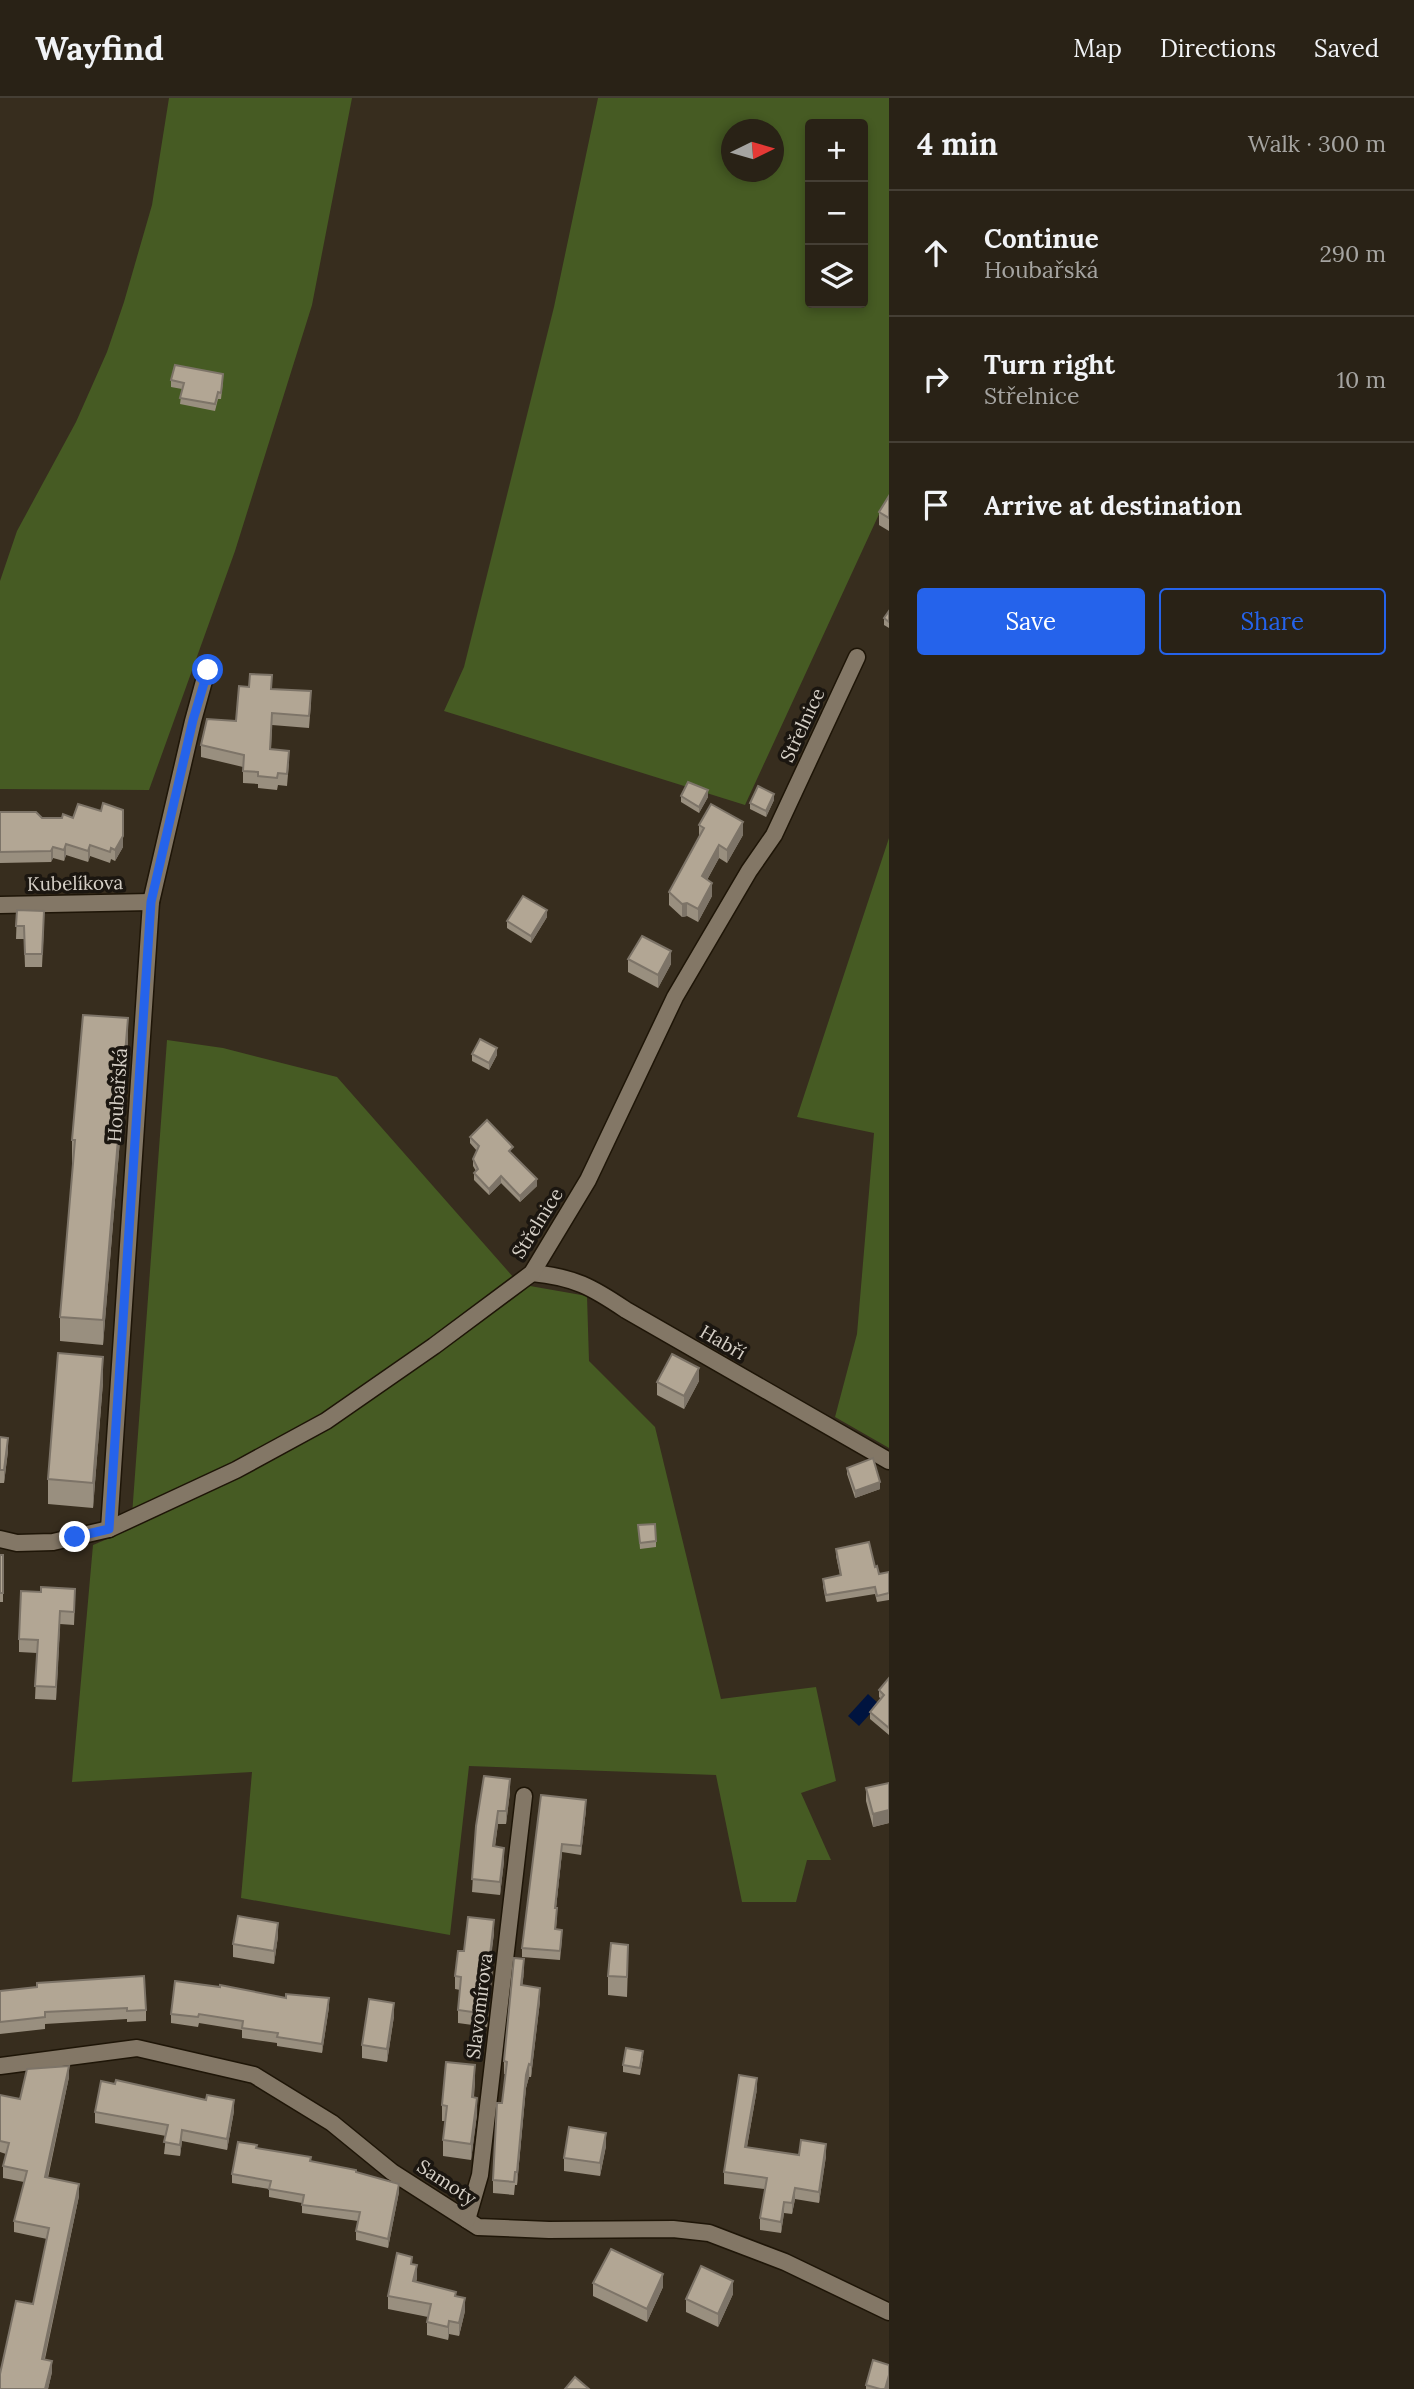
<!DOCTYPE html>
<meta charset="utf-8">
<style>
:root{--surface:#292216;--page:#312a1f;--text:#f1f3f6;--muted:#a5a4a1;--line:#453f35;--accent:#2563eb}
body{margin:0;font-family:Lora,serif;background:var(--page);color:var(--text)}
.controls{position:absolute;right:21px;top:21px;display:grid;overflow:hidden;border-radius:7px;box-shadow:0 4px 10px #0003}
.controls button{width:63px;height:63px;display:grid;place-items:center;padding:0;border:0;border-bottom:2px solid var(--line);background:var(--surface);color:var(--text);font:35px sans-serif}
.compass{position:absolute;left:721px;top:21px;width:63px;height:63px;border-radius:50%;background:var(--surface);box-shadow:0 4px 10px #0003;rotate:85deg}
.stop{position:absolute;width:21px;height:21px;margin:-16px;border:5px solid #2563eb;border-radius:50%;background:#fff}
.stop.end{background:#2563eb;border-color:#fff;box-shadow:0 2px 7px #0008}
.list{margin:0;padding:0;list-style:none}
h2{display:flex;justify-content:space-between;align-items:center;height:91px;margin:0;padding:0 28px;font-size:30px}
h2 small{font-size:23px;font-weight:400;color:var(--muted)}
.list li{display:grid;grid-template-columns:46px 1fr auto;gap:21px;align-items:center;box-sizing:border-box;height:126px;padding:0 28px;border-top:2px solid var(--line)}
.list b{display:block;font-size:26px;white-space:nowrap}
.list p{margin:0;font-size:23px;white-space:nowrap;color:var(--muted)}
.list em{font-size:23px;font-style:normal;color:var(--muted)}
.actions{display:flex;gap:14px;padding:21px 28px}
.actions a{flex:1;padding:16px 0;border:2px solid var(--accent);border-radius:7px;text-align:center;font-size:24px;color:var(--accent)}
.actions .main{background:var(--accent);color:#fff}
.icon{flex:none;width:38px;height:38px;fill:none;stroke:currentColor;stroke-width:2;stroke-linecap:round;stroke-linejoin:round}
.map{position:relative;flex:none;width:889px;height:2291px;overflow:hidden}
header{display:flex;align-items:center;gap:42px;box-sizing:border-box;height:98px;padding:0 35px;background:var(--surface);border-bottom:2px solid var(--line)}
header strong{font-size:33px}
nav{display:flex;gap:38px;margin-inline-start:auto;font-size:24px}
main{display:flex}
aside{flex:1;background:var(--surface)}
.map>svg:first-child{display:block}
</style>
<header>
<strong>Wayfind</strong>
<nav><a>Map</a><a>Directions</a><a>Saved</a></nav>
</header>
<main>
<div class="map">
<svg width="889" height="2291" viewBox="0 0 889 2291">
<rect width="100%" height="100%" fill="#372d1e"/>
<g fill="#465b23" fill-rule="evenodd">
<polygon points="169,0 352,0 312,207 235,453 149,692 0,691 0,483 17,433 76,324 107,254 124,204 152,107"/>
<path d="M598 0H889V401L880 414 745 707 444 613 464 569 554 209ZM810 26H863V205H810ZM732 32H774V74H732Z"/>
<polygon points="889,740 889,1350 835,1319 857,1236 874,1035 797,1019"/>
<polygon points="167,942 223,950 337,979 514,1180 530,1188 587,1198 589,1263 655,1329 721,1601 816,1589 836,1683 801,1695 831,1762 807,1762 796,1804 742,1804 716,1677 469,1668 450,1837 241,1800 252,1674 72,1684 93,1447 131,1431"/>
</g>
<polygon fill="#00143f" points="868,1596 879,1606 859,1628 848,1618"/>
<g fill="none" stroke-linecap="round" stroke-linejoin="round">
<defs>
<g id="street">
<polyline points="0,807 151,804"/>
<path d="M532 1175C574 1179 592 1189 626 1212L889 1363"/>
<polyline points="109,1431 151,804 193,623 207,572"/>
<polyline points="0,1441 17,1445 53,1444 109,1431 236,1372 326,1323 434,1248 532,1175 588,1082 675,899 749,773 774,737 857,559"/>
<polyline points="0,1968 137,1950 254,1977 332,2025 392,2074 478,2129 549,2132 673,2131 709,2135 785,2164 889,2214"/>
<polyline points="467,2122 480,2077 524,1698"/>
</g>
</defs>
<use href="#street" stroke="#1e1507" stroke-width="19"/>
<use href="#street" stroke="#837766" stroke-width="16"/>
</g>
<g fill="#998f7f">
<polygon points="171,282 223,283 221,301 218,301 215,313 180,306 182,291 171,289"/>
<polygon points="889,398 889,433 879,427 879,414"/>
<polygon points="889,513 889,530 884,527 884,520"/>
<polygon points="272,591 311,605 309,630 272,627 271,651 289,665 287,688 278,687 277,692 258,690 258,686 243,685 243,669 201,659 201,647 236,623"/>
<polygon points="681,698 708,699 699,715 681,704"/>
<polygon points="774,702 766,719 750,711 750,705"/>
<polygon points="0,714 42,720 123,749 115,763 111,761 110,765 90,758 88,764 66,757 64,763 53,760 51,764 0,765"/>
<polygon points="699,727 743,737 727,765 719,760 707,782 712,798 698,824 687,818 682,819 669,807 669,794 699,740"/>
<polygon points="17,812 44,826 42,869 25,869 24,841 16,841"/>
<polygon points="547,819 531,845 507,830 507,823"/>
<polygon points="628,861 671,866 658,890 628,874"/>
<polygon points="128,945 103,1247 60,1243 60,1219 73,1067 72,1067 72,1042"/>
<polygon points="472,956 497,957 489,972 472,963"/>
<polygon points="470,1039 513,1056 537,1088 520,1104 501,1085 489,1097 474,1082 474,1075 476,1073 473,1068 473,1061 477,1053 470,1045"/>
<polygon points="699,1283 684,1311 657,1297 657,1284"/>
<polygon points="103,1284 93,1410 48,1406 48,1381"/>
<polygon points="0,1339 8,1353 4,1385 0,1385"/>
<polygon points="847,1370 880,1391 855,1400 847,1376"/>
<polygon points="638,1427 656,1443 656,1449 640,1451"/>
<polygon points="836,1451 875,1469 879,1476 889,1474 889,1502 877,1504 875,1496 826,1504 823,1488 823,1481 840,1477 836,1458"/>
<rect x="0" y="1457" width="3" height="47"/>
<polygon points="75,1504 74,1527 60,1526 56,1602 35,1601 37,1555 19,1554 19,1541"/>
<polygon points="889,1580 889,1637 870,1621 870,1614 881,1601 879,1599 879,1592"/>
<polygon points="889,1685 889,1725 873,1729 866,1703 866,1690"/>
<polygon points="510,1694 506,1726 498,1726 495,1749 504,1763 500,1797 472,1794 476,1728"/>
<polygon points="541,1697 586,1711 581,1757 562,1754 556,1810 557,1819 556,1831 562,1840 560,1862 522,1859 522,1850"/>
<polygon points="494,1835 491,1857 493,1870 487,1929 458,1925 458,1912 460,1892 455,1891 455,1878 464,1853"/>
<polygon points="278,1838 274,1866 233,1859 233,1846"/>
<polygon points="628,1866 627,1899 608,1897 608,1878"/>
<polygon points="524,1874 522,1888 540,1903 531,1979 529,1979 526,1990 517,2087 515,2087 514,2097 493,2095 493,2082 506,1976 504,1976 504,1963"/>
<polygon points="0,1893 146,1912 146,1923 127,1924 127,1921 45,1926 45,1931 0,1936"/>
<polygon points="329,1909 322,1955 277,1948 277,1945 242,1940 242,1932 199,1925 198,1929 171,1925 171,1916"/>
<polygon points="394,1918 387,1964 362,1960 362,1947"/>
<polygon points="643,1960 640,1977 623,1974 623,1967"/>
<polygon points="69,1979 48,2080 79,2098 45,2261 52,2274 48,2291 0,2291 33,2206 47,2141 14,2134 14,2123 24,2084 3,2080 3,2068 6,2056 0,2054 0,1997 20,2001"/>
<polygon points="475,1983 474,1999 477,2016 471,2062 443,2058 443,2042 445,2023 442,2023 442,2007"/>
<polygon points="757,1991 747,2049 799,2057 826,2058 819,2105 795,2101 792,2116 784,2115 781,2135 760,2132 760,2120 765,2091 724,2086 724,2074"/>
<polygon points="234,2013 227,2052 182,2043 180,2058 164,2056 166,2038 95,2025 95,2014"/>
<polygon points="606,2048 600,2078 564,2073 564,2060"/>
<polygon points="257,2051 356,2075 399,2094 388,2150 356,2142 356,2133 358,2123 302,2115 302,2105 269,2099 269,2091 232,2085 232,2076"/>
<polygon points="412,2166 417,2180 416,2184 456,2198 465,2213 459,2238 449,2236 448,2242 427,2237 427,2224 428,2219 388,2211 388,2198"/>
<polygon points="593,2185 663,2189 647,2224 593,2198"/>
<polygon points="733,2196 718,2229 686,2214 686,2201"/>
<polygon points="866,2287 889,2291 866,2291"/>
</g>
<g fill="#7d7468">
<polygon points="708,692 708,699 699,715 699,709"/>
<polygon points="774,696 774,702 766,719 766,713"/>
<polygon points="743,724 743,737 727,765 727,752"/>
<polygon points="123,738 123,749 115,763 115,752"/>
<polygon points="66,746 66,757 64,763 64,752"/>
<polygon points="90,747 90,758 88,764 88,753"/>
<polygon points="719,747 719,760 702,791 702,778"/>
<polygon points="53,749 53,760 51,764 51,753"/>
<polygon points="712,785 712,798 698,824 698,811"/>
<polygon points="687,805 687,818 682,819 682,806"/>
<polygon points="547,812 547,819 531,845 531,838"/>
<polygon points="671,853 671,866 658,890 658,877"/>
<polygon points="128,920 128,945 103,1247 103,1222"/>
<polygon points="497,950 497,957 489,972 489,965"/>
<polygon points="501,1078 501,1085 489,1097 489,1091"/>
<polygon points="537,1081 537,1088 520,1104 520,1098"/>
<polygon points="103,1259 103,1284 93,1410 93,1385"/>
<polygon points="699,1270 699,1283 684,1311 684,1298"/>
<polygon points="8,1340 8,1353 4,1385 4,1372"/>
<polygon points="880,1384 880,1391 855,1400 855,1393"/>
<polygon points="60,1513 60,1526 56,1602 56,1589"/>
<polygon points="510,1681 510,1694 506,1726 506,1713"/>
<polygon points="586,1702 586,1711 581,1757 581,1748"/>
<polygon points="889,1712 889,1725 873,1729 873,1716"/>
<polygon points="498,1713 498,1726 493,1761 493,1748"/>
<polygon points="562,1746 562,1754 555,1819 555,1810"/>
<polygon points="504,1750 504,1763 500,1797 500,1784"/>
<polygon points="494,1822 494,1835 490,1870 490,1857"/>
<polygon points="278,1825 278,1838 274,1866 274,1853"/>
<polygon points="493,1857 493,1870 487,1929 487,1916"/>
<polygon points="524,1861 524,1874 521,1900 521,1887"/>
<polygon points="540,1890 540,1903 531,1979 531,1967"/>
<polygon points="329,1900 329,1909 322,1955 322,1946"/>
<polygon points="394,1905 394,1918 387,1964 387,1951"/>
<polygon points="529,1966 529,1979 526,1990 517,2087 517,2074 526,1977"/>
<polygon points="475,1967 475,1983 472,2015 472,1999"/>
<polygon points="69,1968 69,1979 45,2091 45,2079"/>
<polygon points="757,1980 757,1991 745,2060 745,2049"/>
<polygon points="477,2000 477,2016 471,2062 471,2046"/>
<polygon points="234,2002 234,2013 227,2052 227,2041"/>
<polygon points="182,2032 182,2043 180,2058 180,2047"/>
<polygon points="606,2035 606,2048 600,2078 600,2065"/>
<polygon points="826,2046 826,2058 819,2105 819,2094"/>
<polygon points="79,2086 79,2098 42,2272 42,2261"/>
<polygon points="399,2086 399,2094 388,2150 388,2141"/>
<polygon points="795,2090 795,2101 792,2116 792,2105"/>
<polygon points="784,2104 784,2115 781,2135 781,2124"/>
<polygon points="417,2167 417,2180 413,2196 413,2183"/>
<polygon points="663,2176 663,2189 647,2224 647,2211"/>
<polygon points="733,2183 733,2196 718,2229 718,2216"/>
<polygon points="465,2200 465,2213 459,2238 459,2225"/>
<polygon points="449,2223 449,2236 448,2242 448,2229"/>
<polygon points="52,2263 52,2274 48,2291 45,2291"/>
<polygon points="889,2277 889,2291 885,2291"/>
</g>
<g fill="#b2a694" stroke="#7d7468" stroke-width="2">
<polygon points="175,267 223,276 221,295 218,294 215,306 180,300 184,285 171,282"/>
<polygon points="889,398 889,420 879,414"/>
<polygon points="889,513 889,524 884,520"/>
<polygon points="250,576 272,577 271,591 311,593 309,618 272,615 270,651 289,653 287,676 278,675 277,680 258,678 258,674 243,673 244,657 201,647 207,621 236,623 239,588 249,589"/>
<polygon points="688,684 708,692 699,709 681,698"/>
<polygon points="758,688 774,696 766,713 750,705"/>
<polygon points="103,705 123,712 123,738 115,752 111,750 110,754 90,747 88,753 66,746 64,752 53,749 51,753 0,754 0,714 36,714 42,720 62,720 63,716 73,720 78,706 101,713"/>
<polygon points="711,706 743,724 727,752 719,747 702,778 712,785 698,811 687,805 682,806 669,794 704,730 699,727"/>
<polygon points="523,798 547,812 531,838 507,823"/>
<polygon points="17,812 44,813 42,856 25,856 24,828 16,828"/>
<polygon points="642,838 671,853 658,877 628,861"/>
<polygon points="83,917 128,920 103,1222 60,1219 75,1042 72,1042"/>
<polygon points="480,941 497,950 489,965 472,956"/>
<polygon points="487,1022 513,1049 509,1053 537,1081 520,1098 501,1078 489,1091 474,1075 478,1071 473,1061 479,1048 470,1039"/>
<polygon points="58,1255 103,1259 93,1385 48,1381"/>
<polygon points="672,1256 699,1270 684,1298 657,1284"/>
<polygon points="0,1339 8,1340 4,1372 0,1372"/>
<polygon points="873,1360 880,1384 855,1393 847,1370"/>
<polygon points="655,1426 656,1443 640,1445 638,1427"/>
<polygon points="869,1444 875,1469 877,1468 879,1476 889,1474 889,1495 877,1498 875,1489 826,1497 823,1481 841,1477 836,1451"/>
<rect x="0" y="1457" width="3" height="38"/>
<polygon points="41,1489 75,1491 74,1514 60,1513 56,1589 35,1588 38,1542 19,1541 21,1493 41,1494"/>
<polygon points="889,1580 889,1630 870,1614 884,1597 879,1592"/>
<polygon points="484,1678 510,1681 506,1713 498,1713 493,1748 504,1750 500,1784 472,1781 476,1728"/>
<polygon points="889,1685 889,1712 873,1716 866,1690"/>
<polygon points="541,1697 586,1702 581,1748 562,1746 555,1810 557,1810 555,1831 562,1832 560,1853 522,1850"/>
<polygon points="238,1818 278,1825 274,1853 233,1846"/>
<polygon points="468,1819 494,1822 490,1857 493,1857 487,1916 458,1912 461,1879 455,1878 458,1853 464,1853"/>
<polygon points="611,1845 628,1847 627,1879 608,1878"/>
<polygon points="514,1860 524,1861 521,1887 540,1890 531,1967 529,1966 526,1977 517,2074 515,2074 514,2084 493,2082 497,2005 502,2005 507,1964 504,1963"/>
<polygon points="144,1878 146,1912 127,1913 127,1910 45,1914 45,1919 0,1924 0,1893 37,1889 37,1885"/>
<polygon points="175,1883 220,1889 220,1887 286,1900 286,1896 329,1900 322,1946 277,1939 278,1935 242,1930 243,1923 199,1916 198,1919 171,1916"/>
<polygon points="369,1901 394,1905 387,1951 362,1947"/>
<polygon points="626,1950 643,1953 640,1970 623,1967"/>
<polygon points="446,1964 475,1967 472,1999 477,2000 471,2046 443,2042 447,2008 442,2007"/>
<polygon points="69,1968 45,2079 79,2086 42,2261 52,2263 45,2291 0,2291 0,2276 16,2203 33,2206 49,2130 14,2123 27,2073 3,2068 9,2045 0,2043 0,1997 20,2001 27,1971"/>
<polygon points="739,1977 757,1980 745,2049 799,2057 801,2042 826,2046 819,2094 795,2090 792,2105 784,2104 781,2124 760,2120 767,2080 724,2074"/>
<polygon points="116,1982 206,2002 207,1997 234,2002 227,2041 182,2032 180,2047 164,2044 168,2027 95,2014 101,1983 115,1986"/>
<polygon points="569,2029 606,2035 600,2065 564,2060"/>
<polygon points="238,2044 257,2047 256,2050 311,2059 310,2063 356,2072 356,2074 399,2086 388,2141 356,2133 360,2114 302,2107 304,2097 269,2091 271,2083 232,2076"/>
<polygon points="611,2151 663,2176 647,2211 593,2185"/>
<polygon points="397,2155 412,2159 411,2166 417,2167 413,2183 456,2194 455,2198 465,2200 459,2225 449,2223 448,2229 427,2224 431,2206 388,2198"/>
<polygon points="701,2168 733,2183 718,2216 686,2201"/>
<polygon points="873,2262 889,2267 889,2277 885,2291 880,2291 866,2287"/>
<polygon points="575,2279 589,2291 565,2291"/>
</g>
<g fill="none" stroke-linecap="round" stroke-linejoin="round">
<polyline stroke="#2563eb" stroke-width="9" points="75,1439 109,1431 151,804 193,622 208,572"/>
</g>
<g text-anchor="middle" stroke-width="7" stroke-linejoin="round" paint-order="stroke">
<g font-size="19" fill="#d6d0c7" stroke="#1b1610">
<text transform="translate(802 627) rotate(-65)" y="7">Střelnice</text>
<text transform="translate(75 785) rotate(-1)" y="7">Kubelíkova</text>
<text transform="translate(117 997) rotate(-86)" y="7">Houbařská</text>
<text transform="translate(537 1125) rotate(-58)" y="7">Střelnice</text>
<text transform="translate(723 1244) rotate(30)" y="7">Habří</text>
<text transform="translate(479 1908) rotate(-83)" y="7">Slavomírova</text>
<text transform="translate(447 2084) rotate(33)" y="7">Samoty</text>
</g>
</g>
</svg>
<div class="controls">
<button>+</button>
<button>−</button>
<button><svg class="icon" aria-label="layers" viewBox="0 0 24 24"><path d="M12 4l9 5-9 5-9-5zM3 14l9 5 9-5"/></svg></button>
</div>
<svg class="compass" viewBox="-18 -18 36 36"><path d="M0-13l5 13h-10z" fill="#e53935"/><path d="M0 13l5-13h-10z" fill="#a5a4a1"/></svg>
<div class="stop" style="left:208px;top:572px"></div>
<div class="stop end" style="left:75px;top:1439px"></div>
</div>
<aside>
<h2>4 min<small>Walk · 300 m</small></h2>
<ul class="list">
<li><svg class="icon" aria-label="ahead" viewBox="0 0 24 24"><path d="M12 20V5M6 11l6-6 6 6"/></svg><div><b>Continue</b><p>Houbařská</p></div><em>290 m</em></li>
<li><svg class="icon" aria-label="right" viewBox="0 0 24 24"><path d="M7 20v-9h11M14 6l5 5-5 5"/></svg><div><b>Turn right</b><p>Střelnice</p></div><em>10 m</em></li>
<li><svg class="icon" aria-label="arrive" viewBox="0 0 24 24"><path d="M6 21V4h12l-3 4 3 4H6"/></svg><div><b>Arrive at destination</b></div></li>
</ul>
<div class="actions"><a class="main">Save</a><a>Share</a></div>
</aside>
</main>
